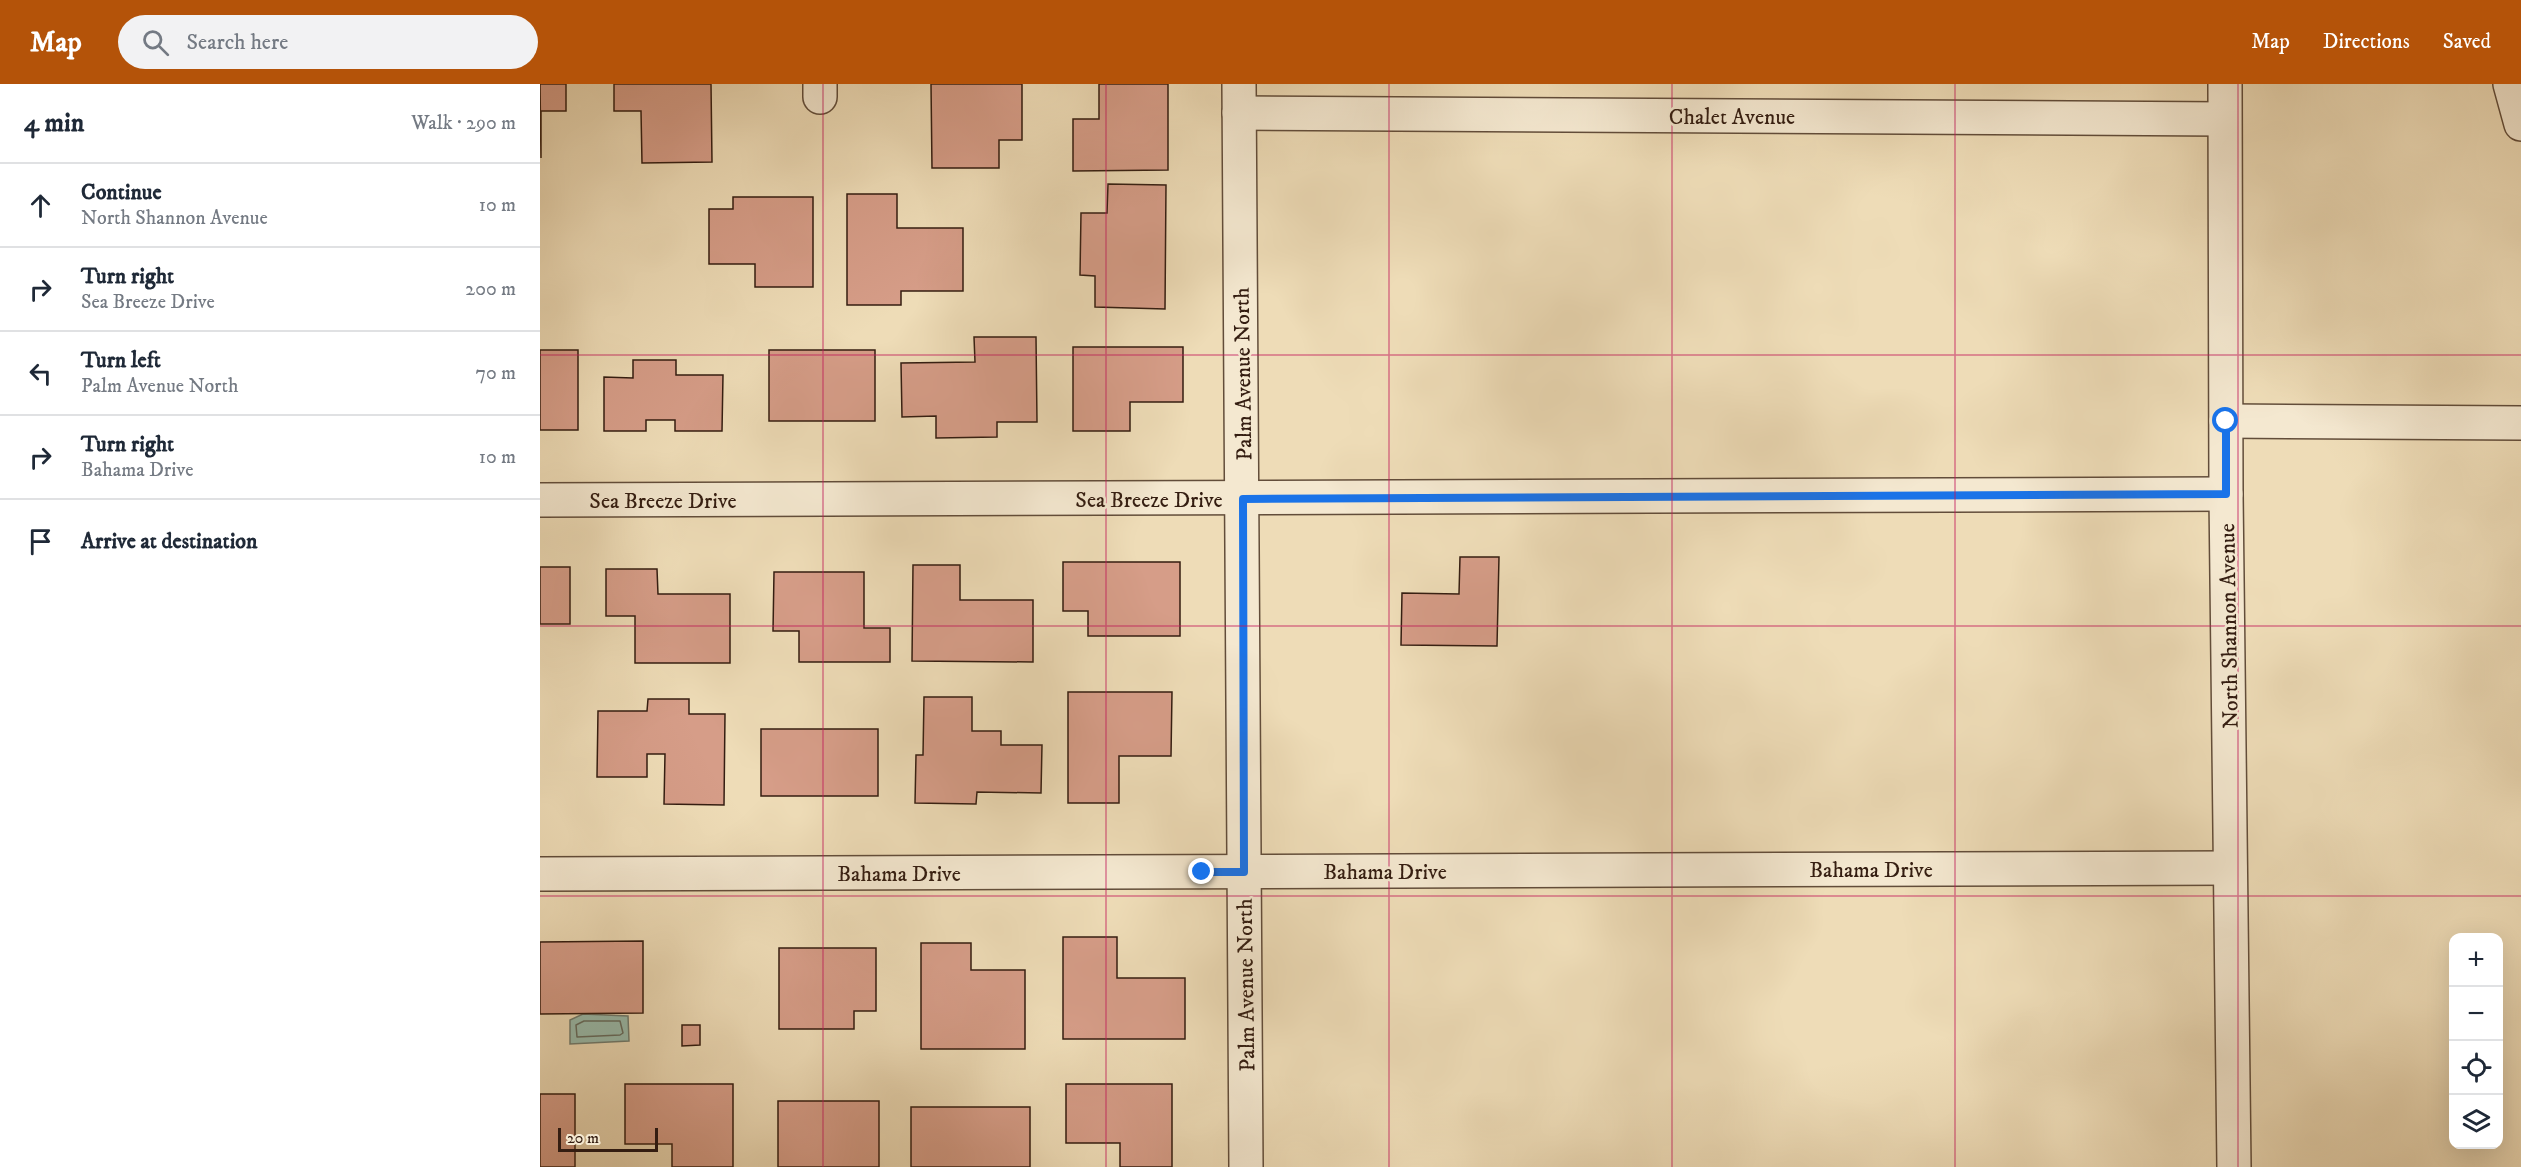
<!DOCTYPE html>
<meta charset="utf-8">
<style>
:root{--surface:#fff;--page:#f2f2f3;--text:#1f2937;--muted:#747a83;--line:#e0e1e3;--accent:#b45309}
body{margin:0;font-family:"IM FELL DW Pica",serif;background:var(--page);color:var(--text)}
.controls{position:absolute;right:18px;bottom:18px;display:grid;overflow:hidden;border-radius:12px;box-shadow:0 6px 24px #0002}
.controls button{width:54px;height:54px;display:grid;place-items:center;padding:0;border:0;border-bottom:2px solid var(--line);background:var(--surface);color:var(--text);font:30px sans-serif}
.scale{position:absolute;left:18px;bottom:15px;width:100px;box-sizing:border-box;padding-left:6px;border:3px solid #341d11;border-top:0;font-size:16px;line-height:21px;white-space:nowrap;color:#341d11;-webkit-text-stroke:4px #f4e8d0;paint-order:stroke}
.stop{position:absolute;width:18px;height:18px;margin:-14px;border:4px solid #1a73e8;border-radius:50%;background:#fff}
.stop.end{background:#1a73e8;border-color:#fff;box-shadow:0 2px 6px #0008}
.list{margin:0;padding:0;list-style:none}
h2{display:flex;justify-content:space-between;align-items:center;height:78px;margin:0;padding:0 24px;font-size:26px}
h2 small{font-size:20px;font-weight:400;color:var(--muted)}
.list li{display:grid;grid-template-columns:39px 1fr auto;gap:18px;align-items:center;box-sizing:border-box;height:84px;padding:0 24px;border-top:2px solid var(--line)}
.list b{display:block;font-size:22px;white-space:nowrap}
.list p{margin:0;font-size:20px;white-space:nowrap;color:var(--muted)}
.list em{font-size:20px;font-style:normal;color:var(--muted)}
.icon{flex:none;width:33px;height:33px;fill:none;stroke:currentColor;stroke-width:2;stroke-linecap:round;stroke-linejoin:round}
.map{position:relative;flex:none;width:1981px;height:1083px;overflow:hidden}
header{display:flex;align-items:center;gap:36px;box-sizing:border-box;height:84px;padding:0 30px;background:var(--accent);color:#fff}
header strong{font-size:28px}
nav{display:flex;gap:33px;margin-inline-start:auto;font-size:21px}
.search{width:420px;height:54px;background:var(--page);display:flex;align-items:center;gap:15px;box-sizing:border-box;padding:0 21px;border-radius:33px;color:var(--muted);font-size:22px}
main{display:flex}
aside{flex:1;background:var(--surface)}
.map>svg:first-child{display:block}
</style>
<header>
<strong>Map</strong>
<div class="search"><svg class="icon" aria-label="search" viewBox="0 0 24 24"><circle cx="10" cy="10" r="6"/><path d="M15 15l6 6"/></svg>Search here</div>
<nav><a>Map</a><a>Directions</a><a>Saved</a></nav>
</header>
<main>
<aside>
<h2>4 min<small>Walk · 290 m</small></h2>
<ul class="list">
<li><svg class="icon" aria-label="ahead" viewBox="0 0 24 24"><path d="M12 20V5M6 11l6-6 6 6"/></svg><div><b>Continue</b><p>North Shannon Avenue</p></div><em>10 m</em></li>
<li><svg class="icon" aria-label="right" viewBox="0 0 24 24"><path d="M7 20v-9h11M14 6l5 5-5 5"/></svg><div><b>Turn right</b><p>Sea Breeze Drive</p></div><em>200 m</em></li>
<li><svg class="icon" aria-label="left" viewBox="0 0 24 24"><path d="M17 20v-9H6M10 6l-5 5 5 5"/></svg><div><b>Turn left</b><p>Palm Avenue North</p></div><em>70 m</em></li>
<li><svg class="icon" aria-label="right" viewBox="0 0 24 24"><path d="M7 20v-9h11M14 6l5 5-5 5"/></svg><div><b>Turn right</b><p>Bahama Drive</p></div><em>10 m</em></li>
<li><svg class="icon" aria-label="arrive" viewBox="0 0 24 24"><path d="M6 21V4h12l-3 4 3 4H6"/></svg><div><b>Arrive at destination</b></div></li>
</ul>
</aside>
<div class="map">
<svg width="1981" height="1083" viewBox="0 0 1981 1083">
<rect width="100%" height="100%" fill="#eedcb7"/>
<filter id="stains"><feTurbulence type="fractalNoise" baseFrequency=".00333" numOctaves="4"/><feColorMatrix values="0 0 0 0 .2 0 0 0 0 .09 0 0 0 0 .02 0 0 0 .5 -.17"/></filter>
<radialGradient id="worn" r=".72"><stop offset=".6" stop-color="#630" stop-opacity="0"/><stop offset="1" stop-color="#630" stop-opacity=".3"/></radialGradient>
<polygon fill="#99bcad" stroke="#717c6f" stroke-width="1.5" points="43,930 88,932 89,957 30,960 30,936"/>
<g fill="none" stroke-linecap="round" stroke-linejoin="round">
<polygon stroke="#666c5f" stroke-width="1.5" points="44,937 80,937 83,949 80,951 37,953 36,941"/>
</g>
<g fill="#d69d88" stroke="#341d11" stroke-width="1.5">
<polygon points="0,0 26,0 26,27 1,27 1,74"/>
<polygon points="74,0 171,0 172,78 102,79 101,27 74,27"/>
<polygon points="391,0 482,0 482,56 459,56 459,84 392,84"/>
<polygon points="559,0 628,0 628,86 533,87 533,35 559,35"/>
<polygon points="568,100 626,101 625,225 555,223 555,192 540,191 541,129 567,129"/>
<polygon points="307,110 357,110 357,144 423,144 423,207 361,207 361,221 307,221"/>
<polygon points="193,113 273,113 273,203 215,203 215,180 169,180 169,125 193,125"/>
<polygon points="434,253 496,253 497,338 457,338 457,353 396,354 396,332 362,333 361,279 435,278"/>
<polygon points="533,263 643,263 643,318 590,318 590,347 533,347"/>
<rect x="0" y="266" width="38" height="80"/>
<rect x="229" y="266" width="106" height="71"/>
<polygon points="93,276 136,276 136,291 183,291 182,347 135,347 135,336 106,336 106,347 64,347 64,293 93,294"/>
<polygon points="920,473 959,473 957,562 861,561 862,509 919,510"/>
<polygon points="523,478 640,478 640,552 548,552 548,527 523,527"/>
<polygon points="373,481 420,481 420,516 493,516 493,578 372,577"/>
<rect x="0" y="483" width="30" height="57"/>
<polygon points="66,485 117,485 118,510 190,510 190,579 95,579 95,532 66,532"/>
<polygon points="234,488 324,488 324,544 350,544 350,578 259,578 259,547 233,547"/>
<polygon points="528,608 632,608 631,672 579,672 579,719 528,719"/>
<polygon points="384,613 432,613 432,647 461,647 461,661 502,661 501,709 437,708 436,720 375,719 376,671 383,671"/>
<polygon points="108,615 149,615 149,630 185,630 184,721 124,720 125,670 107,670 107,693 57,693 58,627 107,627"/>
<rect x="221" y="645" width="117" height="67"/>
<polygon points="523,853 577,853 577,894 645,894 645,955 523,955"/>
<polygon points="103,857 103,929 0,930 0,858"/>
<polygon points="381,859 431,859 431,886 485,886 485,965 381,965"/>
<polygon points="239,864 336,864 336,927 314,927 314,945 239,945"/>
<polygon points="142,941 160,941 160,961 142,962"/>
<polygon points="85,1000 193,1000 193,1083 132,1083 132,1060 85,1060"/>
<polygon points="526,1000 632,1000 632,1083 580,1083 580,1059 526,1059"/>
<rect x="0" y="1010" width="35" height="73"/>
<rect x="238" y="1017" width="101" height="66"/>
<rect x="371" y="1023" width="119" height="60"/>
</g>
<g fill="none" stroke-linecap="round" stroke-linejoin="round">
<defs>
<g id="minor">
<polyline points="280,0 280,13"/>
<polyline points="699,0 706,1083"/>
<polyline points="1685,0 1686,410 1694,1083"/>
<polyline points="1970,0 1981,40"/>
<polyline points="699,29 1684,35"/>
<polyline points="1686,337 1981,339"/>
<polyline points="0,416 1686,410"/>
<polyline points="0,790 1690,784"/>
</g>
</defs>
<use href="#minor" stroke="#624d3a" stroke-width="36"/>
<use href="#minor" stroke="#f4e8d0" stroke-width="33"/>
</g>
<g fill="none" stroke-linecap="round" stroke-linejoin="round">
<polyline stroke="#1a73e8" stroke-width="8" points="662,788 704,788 703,415 1686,410 1686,337"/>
</g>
<path fill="none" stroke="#c2185b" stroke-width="1.5" stroke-opacity="0.55" d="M283 0V1083M566 0V1083M849 0V1083M1132 0V1083M1415 0V1083M1698 0V1083M0 271H1981M0 542H1981M0 812H1981"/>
<g text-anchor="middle" stroke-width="5" stroke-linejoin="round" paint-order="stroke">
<g font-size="22" fill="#341d11" stroke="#f4e8d0">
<text x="1192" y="40">Chalet Avenue</text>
<text transform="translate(702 290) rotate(-91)" y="8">Palm Avenue North</text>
<text x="609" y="423">Sea Breeze Drive</text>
<text x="123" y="424">Sea Breeze Drive</text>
<text transform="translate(1688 542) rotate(-91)" y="8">North Shannon Avenue</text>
<text x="1331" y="793">Bahama Drive</text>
<text x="845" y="795">Bahama Drive</text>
<text x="359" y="797">Bahama Drive</text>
<text transform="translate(705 901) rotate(-91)" y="8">Palm Avenue North</text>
</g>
</g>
<rect width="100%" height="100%" filter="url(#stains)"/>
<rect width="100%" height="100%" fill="url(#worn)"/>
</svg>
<div class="controls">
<button>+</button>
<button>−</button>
<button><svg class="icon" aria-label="locate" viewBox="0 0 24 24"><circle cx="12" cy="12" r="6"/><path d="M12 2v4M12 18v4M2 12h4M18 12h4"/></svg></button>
<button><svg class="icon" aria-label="layers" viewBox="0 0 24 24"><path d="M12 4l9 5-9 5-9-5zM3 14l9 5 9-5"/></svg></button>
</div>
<div class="scale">20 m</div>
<div class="stop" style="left:1686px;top:337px"></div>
<div class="stop end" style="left:662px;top:788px"></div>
</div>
</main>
